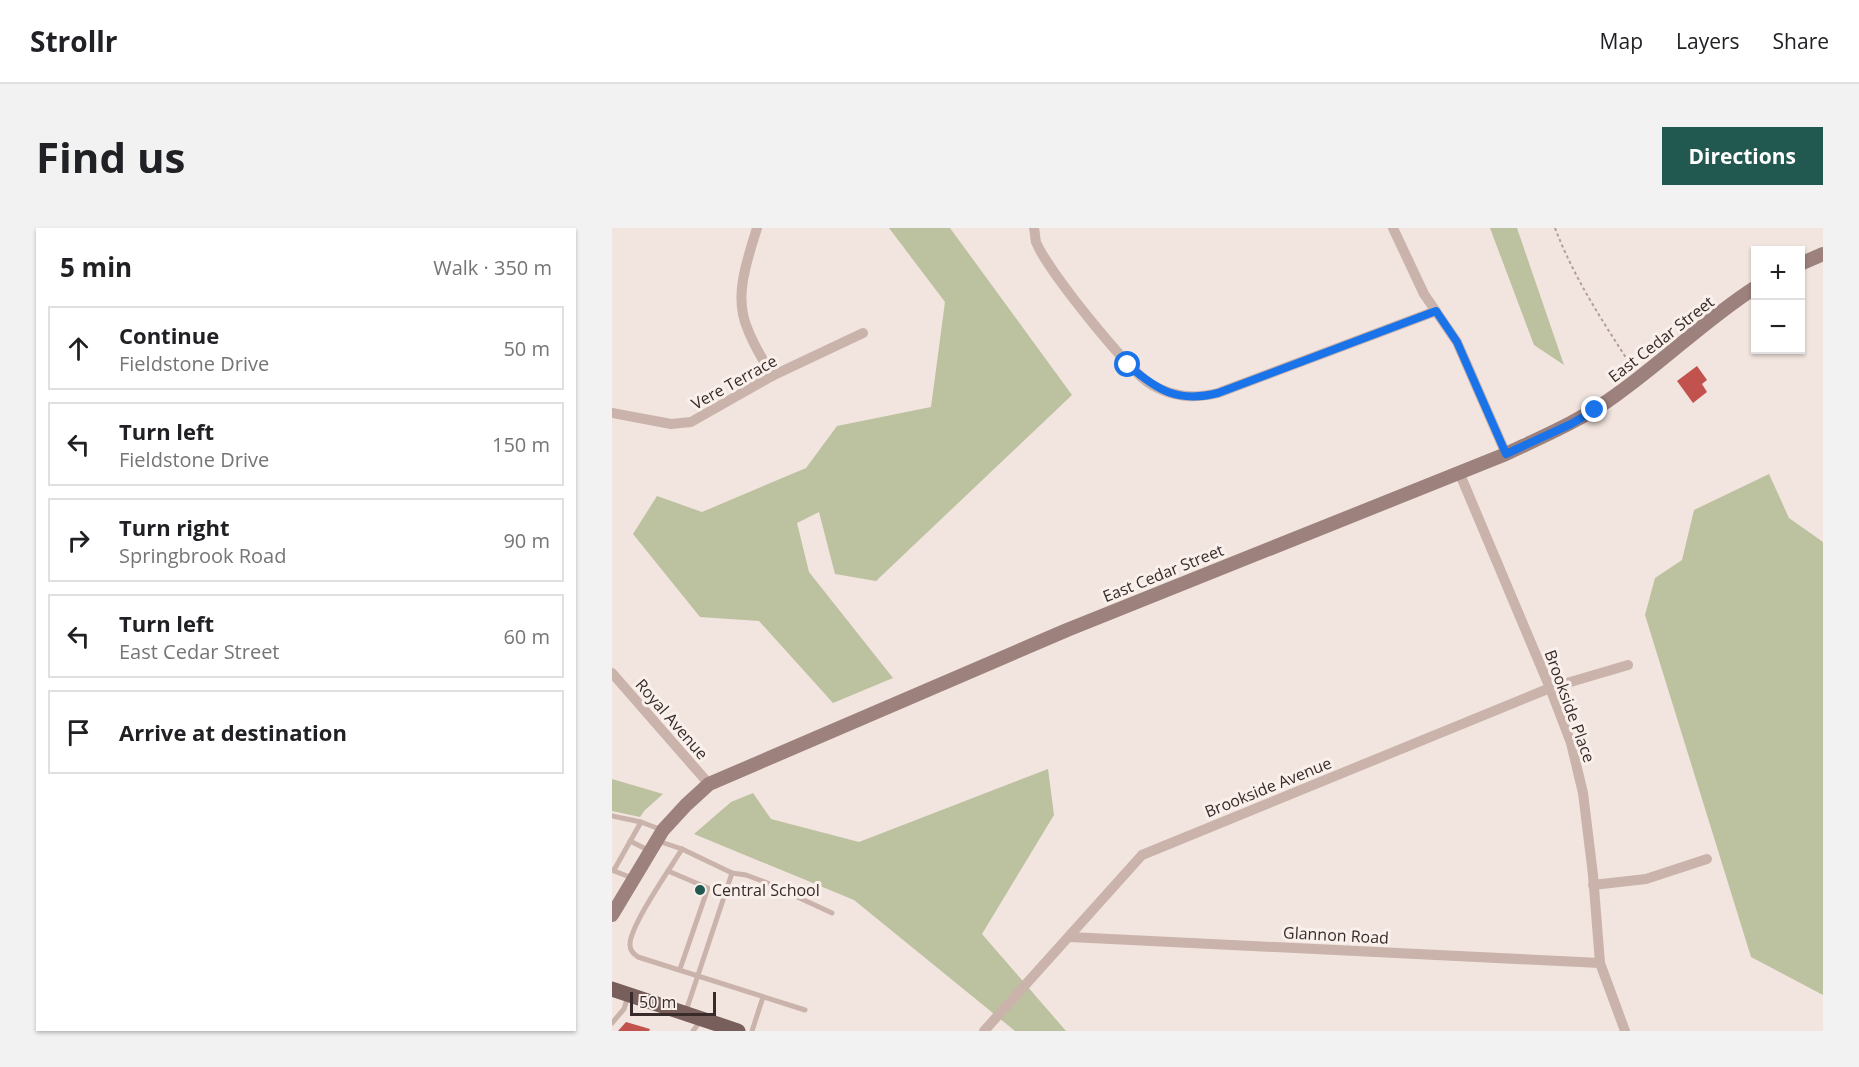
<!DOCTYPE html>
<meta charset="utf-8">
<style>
:root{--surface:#fff;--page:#f2f2f2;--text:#202124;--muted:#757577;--line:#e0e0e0;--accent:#215850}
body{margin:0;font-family:"Open Sans",sans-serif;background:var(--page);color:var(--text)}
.controls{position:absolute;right:18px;top:18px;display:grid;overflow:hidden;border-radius:0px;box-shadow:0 2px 4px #0004}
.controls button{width:54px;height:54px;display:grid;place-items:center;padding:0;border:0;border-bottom:2px solid var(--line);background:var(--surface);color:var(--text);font:30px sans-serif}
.scale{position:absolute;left:18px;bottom:15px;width:86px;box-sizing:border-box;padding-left:6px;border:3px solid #382b2a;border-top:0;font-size:16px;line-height:21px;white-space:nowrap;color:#382b2a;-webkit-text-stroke:4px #f9f0eb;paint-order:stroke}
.stop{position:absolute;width:18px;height:18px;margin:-14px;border:4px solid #1a73e8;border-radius:50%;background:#fff}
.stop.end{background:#1a73e8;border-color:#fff;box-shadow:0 2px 6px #0008}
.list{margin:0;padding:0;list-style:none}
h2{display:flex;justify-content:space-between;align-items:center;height:78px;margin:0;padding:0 24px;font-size:26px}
h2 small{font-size:20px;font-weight:400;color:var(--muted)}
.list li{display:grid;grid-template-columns:39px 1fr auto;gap:18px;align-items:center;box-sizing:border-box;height:84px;margin:0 12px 12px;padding:0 12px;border:2px solid var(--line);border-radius:0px}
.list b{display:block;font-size:22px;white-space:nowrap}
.list p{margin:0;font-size:20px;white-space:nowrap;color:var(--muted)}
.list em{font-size:20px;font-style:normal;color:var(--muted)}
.icon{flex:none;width:33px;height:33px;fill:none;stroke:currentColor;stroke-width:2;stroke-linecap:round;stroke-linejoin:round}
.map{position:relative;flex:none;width:1211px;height:803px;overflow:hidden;border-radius:0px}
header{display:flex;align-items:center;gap:36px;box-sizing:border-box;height:84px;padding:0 30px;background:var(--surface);border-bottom:2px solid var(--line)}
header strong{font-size:28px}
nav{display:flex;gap:33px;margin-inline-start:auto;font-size:21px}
.intro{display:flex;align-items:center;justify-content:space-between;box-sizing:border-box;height:144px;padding:0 36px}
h1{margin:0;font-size:42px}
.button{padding:15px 27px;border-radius:0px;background:var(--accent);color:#fff;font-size:21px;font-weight:700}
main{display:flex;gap:36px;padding:0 36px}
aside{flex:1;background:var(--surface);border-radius:0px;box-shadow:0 2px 4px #0004}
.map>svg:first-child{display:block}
</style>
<header>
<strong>Strollr</strong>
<nav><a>Map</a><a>Layers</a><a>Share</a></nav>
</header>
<div class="intro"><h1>Find us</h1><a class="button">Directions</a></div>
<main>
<aside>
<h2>5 min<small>Walk · 350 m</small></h2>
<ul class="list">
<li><svg class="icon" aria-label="ahead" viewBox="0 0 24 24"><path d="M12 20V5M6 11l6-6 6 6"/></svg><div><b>Continue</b><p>Fieldstone Drive</p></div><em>50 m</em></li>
<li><svg class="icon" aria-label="left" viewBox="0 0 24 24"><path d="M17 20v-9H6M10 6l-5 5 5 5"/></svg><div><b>Turn left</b><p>Fieldstone Drive</p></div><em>150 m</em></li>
<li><svg class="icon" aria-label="right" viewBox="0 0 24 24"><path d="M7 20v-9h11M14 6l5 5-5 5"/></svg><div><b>Turn right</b><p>Springbrook Road</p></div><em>90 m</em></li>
<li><svg class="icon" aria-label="left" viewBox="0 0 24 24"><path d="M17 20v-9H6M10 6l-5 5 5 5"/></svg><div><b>Turn left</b><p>East Cedar Street</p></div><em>60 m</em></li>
<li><svg class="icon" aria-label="arrive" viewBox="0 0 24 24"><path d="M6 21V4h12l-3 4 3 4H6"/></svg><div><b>Arrive at destination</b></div></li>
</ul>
</aside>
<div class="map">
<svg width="1211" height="803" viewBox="0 0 1211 803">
<rect width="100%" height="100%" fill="#f2e5df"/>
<g fill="#bcc19f">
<polygon points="277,0 338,0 460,167 264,353 223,346 207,284 185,295 197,344 281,450 221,475 147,393 88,389 21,306 45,268 90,284 194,240 225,198 319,179 333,74"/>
<polygon points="878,0 905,0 952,137 922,117"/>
<polygon points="1157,246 1177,290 1211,314 1211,767 1139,729 1033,387 1043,350 1070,332 1082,282"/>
<polygon points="436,541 442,587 370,706 454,803 403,803 242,672 82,606 119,574 141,565 159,591 247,614"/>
<polygon points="0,551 51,566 33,582 28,589 0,583"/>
</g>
<g fill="#c1524e">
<polygon points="1085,138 1095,152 1090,156 1095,164 1081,175 1065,153"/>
<polygon points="14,794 38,801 37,803 6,803"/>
</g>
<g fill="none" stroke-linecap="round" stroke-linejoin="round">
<path stroke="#b59c95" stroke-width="2" stroke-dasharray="3 3" stroke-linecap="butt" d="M943 0C962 50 991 94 1020 139"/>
<g stroke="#cab3ab" stroke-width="5">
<polyline points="0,588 29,594 2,642"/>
<polyline points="29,594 50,602"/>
<polyline points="18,613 38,623"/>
<polyline points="46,613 70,621 120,645 134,647 153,654 220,685"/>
<path d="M70 621C59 639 17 699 18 717 18 723 22 726 26 729L193 782"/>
<polyline points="0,642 20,650"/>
<polyline points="56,643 96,660 68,741"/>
<polyline points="74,783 120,645"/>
<polyline points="0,795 12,781 16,768"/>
<polyline points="81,803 89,792"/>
<polyline points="140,803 151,769"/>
</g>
<g stroke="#cab3ab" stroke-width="10">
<path d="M145 0C135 33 121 69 136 102 142 118 152 133 160 148"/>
<path d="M422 0C423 4 423 10 424 14 434 40 516 143 540 157 562 169 581 171 606 165L824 83"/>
<polyline points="781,0 812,66 845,114 894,226"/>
<polyline points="0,185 59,196 79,194 160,148 251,105"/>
<polyline points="847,244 938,460 959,515 971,565 981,647 988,735 1013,803"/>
<polyline points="0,445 97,556"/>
<polyline points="981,657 1034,651 1095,631"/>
<polyline points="458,709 988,735"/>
<polyline points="372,803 530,627 938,460 1016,437"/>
</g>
<g stroke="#9d817c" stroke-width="14">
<polyline points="1188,36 1211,26"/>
<path d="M0 687 51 602 74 577 97 556 455 402 894 226C932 208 970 192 1004 167 1052 133 1094 91 1144 59"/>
</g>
<polyline stroke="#795f5c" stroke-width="15" points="0,761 126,803"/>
</g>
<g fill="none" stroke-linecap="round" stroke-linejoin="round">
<path stroke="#1a73e8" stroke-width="8" d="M516 137C546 163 566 175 606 165L824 83 845 114 894 226 959 196 983 182"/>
</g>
<circle fill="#215850" stroke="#f9f0eb" stroke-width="2" cx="88" cy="662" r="6"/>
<g text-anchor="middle" stroke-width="6" stroke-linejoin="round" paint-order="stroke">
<g font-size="16" fill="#382b2a" stroke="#f9f0eb">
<text transform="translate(1049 111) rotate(-38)" y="6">East Cedar Street</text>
<text transform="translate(122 154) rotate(-29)" y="6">Vere Terrace</text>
<text transform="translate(551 345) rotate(-22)" y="6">East Cedar Street</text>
<text transform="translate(958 478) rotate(70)" y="6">Brookside Place</text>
<text transform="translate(60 491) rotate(49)" y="6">Royal Avenue</text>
<text transform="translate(656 559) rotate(-22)" y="6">Brookside Avenue</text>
<text transform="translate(724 707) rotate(3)" y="6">Glannon Road</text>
</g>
<g font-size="16" fill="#382b2a" stroke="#f9f0eb" text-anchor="start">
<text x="100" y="668">Central School</text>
</g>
</g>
</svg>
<div class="controls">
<button>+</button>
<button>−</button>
</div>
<div class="scale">50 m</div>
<div class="stop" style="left:516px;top:137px"></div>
<div class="stop end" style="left:983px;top:182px"></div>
</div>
</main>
